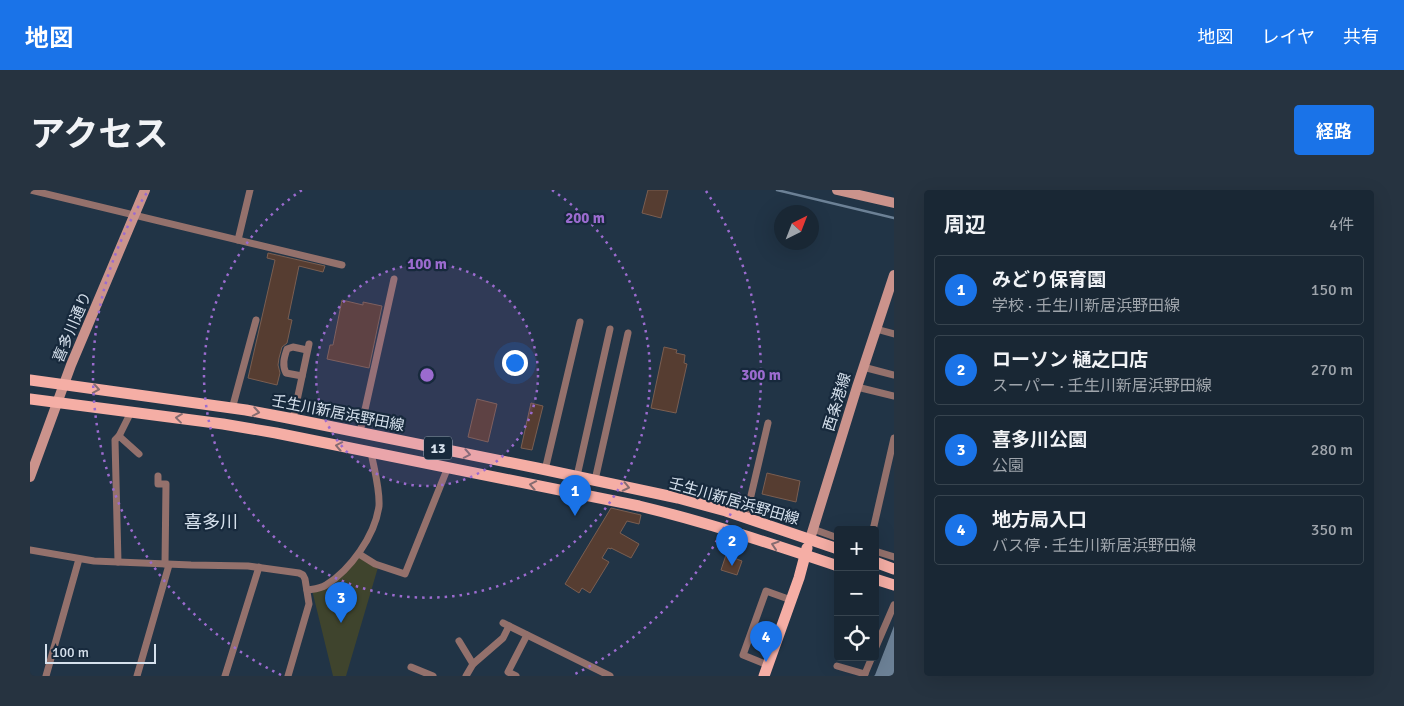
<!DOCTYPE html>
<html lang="ja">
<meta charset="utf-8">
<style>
:root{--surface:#192734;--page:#263340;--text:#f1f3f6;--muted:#9fa5ac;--line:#37444f;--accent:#1a73e8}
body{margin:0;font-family:Signika,"Noto Sans JP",sans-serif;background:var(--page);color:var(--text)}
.controls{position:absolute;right:15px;bottom:15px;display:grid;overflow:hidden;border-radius:5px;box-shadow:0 5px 20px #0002}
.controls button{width:45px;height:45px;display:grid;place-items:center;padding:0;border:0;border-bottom:1px solid var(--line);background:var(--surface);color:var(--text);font:25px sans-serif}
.compass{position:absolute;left:744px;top:15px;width:45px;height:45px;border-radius:50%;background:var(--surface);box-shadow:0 5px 20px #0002;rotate:42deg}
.scale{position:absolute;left:15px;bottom:12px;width:111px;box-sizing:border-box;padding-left:5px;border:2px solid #d6e1ed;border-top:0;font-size:14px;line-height:18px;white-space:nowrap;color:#d6e1ed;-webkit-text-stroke:4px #17293c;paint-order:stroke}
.you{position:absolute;left:484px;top:172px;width:18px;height:18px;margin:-12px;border:4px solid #fff;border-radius:50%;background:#1a73e8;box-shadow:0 0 0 8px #1a73e833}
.badge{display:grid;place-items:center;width:32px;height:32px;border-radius:50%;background:var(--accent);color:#fff;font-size:16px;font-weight:700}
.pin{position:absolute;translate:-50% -41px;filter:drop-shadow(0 1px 2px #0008)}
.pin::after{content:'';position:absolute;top:26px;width:18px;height:15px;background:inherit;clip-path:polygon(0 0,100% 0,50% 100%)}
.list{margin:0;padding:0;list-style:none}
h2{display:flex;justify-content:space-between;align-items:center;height:65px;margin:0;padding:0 20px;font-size:21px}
h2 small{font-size:16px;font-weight:400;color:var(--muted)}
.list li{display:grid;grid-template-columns:32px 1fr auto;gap:15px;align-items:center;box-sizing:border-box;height:70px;margin:0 10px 10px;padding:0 10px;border:1px solid var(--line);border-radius:5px}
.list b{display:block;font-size:19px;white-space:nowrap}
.list p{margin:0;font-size:16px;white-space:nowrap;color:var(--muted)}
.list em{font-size:16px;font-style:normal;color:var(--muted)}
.icon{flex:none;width:28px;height:28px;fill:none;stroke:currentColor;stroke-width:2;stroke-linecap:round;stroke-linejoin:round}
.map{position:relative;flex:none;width:864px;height:486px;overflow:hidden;border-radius:5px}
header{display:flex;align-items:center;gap:30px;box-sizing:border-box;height:70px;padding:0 25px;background:var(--accent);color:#fff}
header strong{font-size:24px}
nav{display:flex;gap:28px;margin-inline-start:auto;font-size:18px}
.intro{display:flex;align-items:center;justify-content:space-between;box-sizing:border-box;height:120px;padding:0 30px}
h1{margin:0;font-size:35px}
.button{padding:12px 22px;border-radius:5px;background:var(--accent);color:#fff;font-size:18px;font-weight:700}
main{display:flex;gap:30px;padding:0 30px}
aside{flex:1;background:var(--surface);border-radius:5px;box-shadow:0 5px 20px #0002}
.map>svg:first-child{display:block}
</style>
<header>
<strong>地図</strong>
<nav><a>地図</a><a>レイヤ</a><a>共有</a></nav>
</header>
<div class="intro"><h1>アクセス</h1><a class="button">経路</a></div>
<main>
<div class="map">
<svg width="864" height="486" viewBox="0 0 864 486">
<rect width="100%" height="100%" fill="#213446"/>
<polygon fill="#3f442d" points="329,364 349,374 316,486 303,486 282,400 295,396"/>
<polygon fill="#6c8196" points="864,436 864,486 844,486 845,485"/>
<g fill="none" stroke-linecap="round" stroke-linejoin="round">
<polyline stroke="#6c8196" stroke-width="2.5" points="747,0 864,28"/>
</g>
<g fill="#563d31" stroke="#7a5e51">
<polygon points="618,0 638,0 631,28 612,23"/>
<polygon points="238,63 295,76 293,82 269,76 258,129 262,130 257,153 252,157 249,168 248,175 250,183 247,195 218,188 245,70 237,68"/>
<polygon points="312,110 333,115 333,112 352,116 339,178 297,169 300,155 303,155"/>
<polygon points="634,157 647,160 646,163 655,165 654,173 657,174 646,223 621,218"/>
<polygon points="447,209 467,214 458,252 438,247"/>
<polygon points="501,213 513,216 502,260 491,258"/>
<polygon points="737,283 770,291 766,312 732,304"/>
<polygon points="581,318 611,325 609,334 597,331 590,343 609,354 601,368 581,358 581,359 578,358 572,368 579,372 560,403 552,398 549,403 535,394"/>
<polygon points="696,365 712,371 707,385 691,380"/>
</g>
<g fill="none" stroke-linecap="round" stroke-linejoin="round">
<g stroke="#94716c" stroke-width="7">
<polyline points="0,0 312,75"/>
<polyline points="208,50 220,0"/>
<polyline points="846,139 864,144"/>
<polyline points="833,177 864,185"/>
<path d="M272 186 256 183C252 175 254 168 257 159L263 157 277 160"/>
<polyline points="827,197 864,206"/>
<polyline points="202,219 226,130"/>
<polyline points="263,229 279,154"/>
<polyline points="330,242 364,89"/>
<polyline points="89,246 109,264"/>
<polyline points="515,280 550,132"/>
<polyline points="128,286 128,294 136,294 135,374"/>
<polyline points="547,286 580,139"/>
<polyline points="565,290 598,143"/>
<polyline points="716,327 738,233"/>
<polyline points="783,339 808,348"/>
<polyline points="843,340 864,248"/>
<polyline points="0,360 64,371 161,375 218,376 269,383 273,385 275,389 279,414 258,486"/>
<polyline points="845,361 864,367"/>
<polyline points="329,364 345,374 375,384 418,277"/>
<polyline points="88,372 85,250 89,246 101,222"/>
<path d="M277 400C283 399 290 399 296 395 320 380 345 346 349 316 350 299 344 279 341 262"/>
<polyline points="473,433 580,486"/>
<polyline points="429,451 443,474"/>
<polyline points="845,459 864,415"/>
<polyline points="738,475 713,465 736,401 761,410"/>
<polyline points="807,476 835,484"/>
<polyline points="381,477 403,486"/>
<polyline points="16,486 49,369"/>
<polyline points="107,486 139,375"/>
<polyline points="195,486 229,377"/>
<polyline points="436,486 443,474 473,448 479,436"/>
<polyline points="486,486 478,482 497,445"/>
<polyline points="834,486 842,467"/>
</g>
<g stroke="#cb938c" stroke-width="10">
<polyline points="807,0 864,13"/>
<polyline points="0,287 41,175 115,0"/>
<polyline points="780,349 827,197 864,85"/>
</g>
<g stroke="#f5aea5" stroke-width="11">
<polyline points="0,190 216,220 258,228 507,278 648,308 696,321 808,359"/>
<path d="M0 209 193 234 246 243 609 316C676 332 742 354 808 376"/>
<polyline points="845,372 864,379"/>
<polyline points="845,389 864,395"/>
<polyline points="734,486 769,388 777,358"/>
</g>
</g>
<defs><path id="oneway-chevron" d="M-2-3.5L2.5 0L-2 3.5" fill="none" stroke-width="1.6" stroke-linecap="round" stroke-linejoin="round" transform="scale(1.25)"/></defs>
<g stroke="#866c70">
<use href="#oneway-chevron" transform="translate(66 199) rotate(9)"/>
<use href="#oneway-chevron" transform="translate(226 222) rotate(10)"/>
<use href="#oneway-chevron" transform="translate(149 228) rotate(-173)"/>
<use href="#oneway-chevron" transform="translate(309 256) rotate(-169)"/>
<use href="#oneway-chevron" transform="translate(437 264) rotate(11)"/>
<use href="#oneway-chevron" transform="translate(503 295) rotate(-169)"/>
<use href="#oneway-chevron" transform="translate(596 297) rotate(12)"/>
<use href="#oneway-chevron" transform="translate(745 355) rotate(-162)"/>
</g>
<circle cx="397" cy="185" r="111" fill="#9b6bcf" fill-opacity=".12"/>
<g fill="none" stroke="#9b6bcf" stroke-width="2.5" stroke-dasharray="2.5 5">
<circle cx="397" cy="185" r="111"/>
<path d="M522 0A223 223 0 1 1 272 0"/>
<path d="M251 485A334 334 0 0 1 118 1M676 1A334 334 0 0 1 543 485"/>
</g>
<g text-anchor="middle" stroke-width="4.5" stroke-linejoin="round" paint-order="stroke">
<rect fill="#17293c" stroke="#9daab8" stroke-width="1" x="394" y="246.5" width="28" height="23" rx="4"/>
<g font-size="14" font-weight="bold" fill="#d6e1ed">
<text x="408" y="263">13</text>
</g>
<g font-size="15" fill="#d6e1ed" stroke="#17293c">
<text transform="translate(42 137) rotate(-67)" y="5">喜多川通り</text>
<text transform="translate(807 212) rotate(-73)" y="5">西条港線</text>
<text transform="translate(308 223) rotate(11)" y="5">壬生川新居浜野田線</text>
<text transform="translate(704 311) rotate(16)" y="5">壬生川新居浜野田線</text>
</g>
<g font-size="18" fill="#d6e1ed" stroke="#17293c">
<text x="181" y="338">喜多川</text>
</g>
</g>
<circle cx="397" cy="185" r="8" fill="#9b6bcf" stroke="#17293c" stroke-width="2.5"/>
<g font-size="15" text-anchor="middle" font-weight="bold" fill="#9b6bcf" stroke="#17293c" stroke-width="4.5" stroke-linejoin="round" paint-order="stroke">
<text x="555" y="33">200 m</text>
<text x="397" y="79">100 m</text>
<text x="731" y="190">300 m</text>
</g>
</svg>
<div class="controls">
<button>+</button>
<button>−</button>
<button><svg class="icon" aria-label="locate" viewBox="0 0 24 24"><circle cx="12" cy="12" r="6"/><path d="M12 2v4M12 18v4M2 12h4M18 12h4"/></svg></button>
</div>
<svg class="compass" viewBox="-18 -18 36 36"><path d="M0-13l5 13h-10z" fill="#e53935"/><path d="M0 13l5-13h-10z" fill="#9fa5ac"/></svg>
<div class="scale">100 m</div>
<div class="you"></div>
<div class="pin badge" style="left:545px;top:326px">1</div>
<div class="pin badge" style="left:702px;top:376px">2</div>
<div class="pin badge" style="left:311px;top:433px">3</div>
<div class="pin badge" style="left:736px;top:472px">4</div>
</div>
<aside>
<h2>周辺<small>4件</small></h2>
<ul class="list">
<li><span class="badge">1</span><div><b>みどり保育園</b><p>学校 · 壬生川新居浜野田線</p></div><em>150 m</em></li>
<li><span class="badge">2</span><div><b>ローソン 樋之口店</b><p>スーパー · 壬生川新居浜野田線</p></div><em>270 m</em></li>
<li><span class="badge">3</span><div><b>喜多川公園</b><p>公園</p></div><em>280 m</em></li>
<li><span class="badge">4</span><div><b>地方局入口</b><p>バス停 · 壬生川新居浜野田線</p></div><em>350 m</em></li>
</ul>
</aside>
</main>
